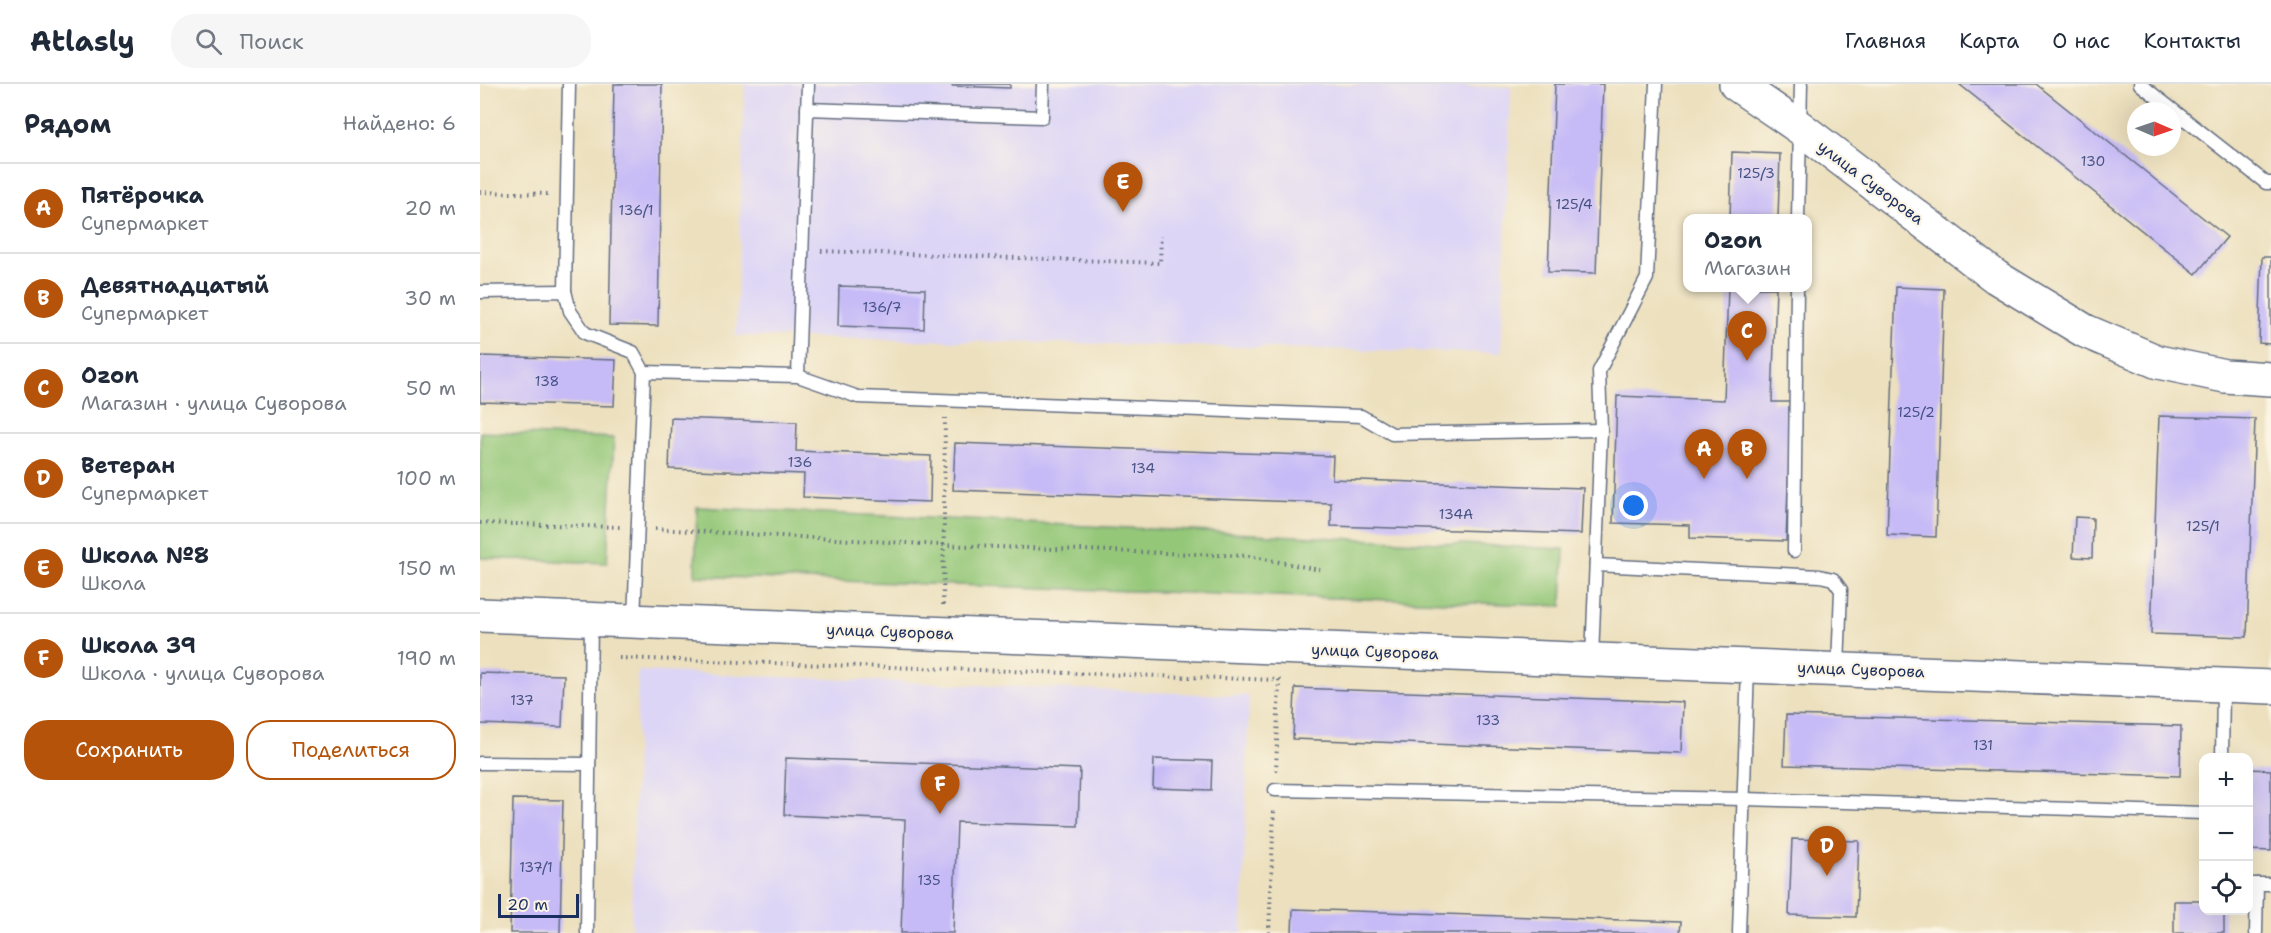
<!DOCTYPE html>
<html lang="ru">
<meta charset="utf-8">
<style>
:root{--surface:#fff;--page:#f6f6f7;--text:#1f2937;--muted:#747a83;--line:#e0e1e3;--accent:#b45309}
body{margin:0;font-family:"Shantell Sans",sans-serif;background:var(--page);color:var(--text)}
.controls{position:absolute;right:18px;bottom:18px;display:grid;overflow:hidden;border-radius:12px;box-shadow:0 6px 24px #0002}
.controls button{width:54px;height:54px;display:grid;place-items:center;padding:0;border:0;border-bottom:2px solid var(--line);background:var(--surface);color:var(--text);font:30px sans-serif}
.compass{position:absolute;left:1647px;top:18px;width:54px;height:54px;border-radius:50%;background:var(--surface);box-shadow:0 6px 24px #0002;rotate:92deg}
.scale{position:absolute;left:18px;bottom:15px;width:81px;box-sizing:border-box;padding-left:6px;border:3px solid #1b2f5e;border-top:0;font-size:16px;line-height:21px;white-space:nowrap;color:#1b2f5e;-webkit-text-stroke:4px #fcf5e5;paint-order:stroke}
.you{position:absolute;left:1154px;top:422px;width:21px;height:21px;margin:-15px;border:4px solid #fff;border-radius:50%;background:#1a73e8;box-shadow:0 0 0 9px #1a73e833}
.badge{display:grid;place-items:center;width:39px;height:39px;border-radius:50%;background:var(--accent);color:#fff;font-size:20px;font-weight:700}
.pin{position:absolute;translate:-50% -50px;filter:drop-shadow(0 2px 3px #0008)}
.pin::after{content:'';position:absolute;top:32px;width:21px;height:18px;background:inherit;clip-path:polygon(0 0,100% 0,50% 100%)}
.popup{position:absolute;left:1203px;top:130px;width:129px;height:78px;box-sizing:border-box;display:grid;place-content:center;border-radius:12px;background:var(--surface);filter:drop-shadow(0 2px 4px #0005);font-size:20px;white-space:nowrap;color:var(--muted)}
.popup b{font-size:22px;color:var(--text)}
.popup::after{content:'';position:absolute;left:50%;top:100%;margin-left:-12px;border:12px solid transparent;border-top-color:var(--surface)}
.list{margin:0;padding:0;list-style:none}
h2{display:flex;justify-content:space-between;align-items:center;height:78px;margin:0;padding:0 24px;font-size:26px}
h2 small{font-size:20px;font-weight:400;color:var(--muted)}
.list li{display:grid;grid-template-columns:39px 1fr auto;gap:18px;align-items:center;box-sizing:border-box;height:90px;padding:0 24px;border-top:2px solid var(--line)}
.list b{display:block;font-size:22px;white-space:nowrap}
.list p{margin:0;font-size:20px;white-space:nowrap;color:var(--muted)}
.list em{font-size:20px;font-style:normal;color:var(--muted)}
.actions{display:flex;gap:12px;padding:18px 24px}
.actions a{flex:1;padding:14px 0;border:2px solid var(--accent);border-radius:24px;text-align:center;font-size:21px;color:var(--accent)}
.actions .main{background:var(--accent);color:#fff}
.icon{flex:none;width:33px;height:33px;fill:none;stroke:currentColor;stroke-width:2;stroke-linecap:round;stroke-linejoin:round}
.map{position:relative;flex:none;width:1791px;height:849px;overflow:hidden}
header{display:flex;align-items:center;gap:36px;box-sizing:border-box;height:84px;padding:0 30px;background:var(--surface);border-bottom:2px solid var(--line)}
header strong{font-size:28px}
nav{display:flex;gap:33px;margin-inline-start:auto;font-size:21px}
.search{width:420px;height:54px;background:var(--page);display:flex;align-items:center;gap:15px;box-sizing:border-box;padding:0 21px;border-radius:24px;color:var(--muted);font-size:22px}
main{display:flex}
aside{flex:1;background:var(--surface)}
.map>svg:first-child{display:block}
</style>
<header>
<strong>Atlasly</strong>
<div class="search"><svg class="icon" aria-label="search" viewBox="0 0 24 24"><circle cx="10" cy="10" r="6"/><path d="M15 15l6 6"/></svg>Поиск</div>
<nav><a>Главная</a><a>Карта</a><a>О нас</a><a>Контакты</a></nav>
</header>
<main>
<aside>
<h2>Рядом<small>Найдено: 6</small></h2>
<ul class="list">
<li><span class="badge">A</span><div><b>Пятёрочка</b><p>Супермаркет</p></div><em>20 m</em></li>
<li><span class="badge">B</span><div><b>Девятнадцатый</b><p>Супермаркет</p></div><em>30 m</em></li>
<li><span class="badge">C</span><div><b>Ozon</b><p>Магазин · улица Суворова</p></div><em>50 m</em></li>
<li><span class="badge">D</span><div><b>Ветеран</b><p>Супермаркет</p></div><em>100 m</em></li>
<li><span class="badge">E</span><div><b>Школа №8</b><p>Школа</p></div><em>150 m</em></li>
<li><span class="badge">F</span><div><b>Школа 39</b><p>Школа · улица Суворова</p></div><em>190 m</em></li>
</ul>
<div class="actions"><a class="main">Сохранить</a><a>Поделиться</a></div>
</aside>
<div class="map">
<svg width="1791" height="849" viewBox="0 0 1791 849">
<rect width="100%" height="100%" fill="#fcf5e5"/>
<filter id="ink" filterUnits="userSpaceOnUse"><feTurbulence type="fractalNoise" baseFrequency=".0167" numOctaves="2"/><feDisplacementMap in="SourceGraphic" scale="12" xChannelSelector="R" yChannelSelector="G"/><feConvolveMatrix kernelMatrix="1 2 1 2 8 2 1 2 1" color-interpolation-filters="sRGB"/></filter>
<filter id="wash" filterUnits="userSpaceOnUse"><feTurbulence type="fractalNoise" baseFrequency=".008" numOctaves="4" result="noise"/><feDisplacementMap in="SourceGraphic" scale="24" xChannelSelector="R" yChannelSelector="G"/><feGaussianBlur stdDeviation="1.35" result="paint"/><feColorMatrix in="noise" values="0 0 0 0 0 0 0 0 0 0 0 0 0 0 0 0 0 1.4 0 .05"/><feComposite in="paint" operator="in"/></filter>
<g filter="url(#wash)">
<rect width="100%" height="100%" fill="#ece0be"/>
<g fill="#ddd5f6">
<polygon points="265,0 808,0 1031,3 1021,269 256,252"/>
<polygon points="158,587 769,612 762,849 151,849"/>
</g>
<g fill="#94c778" stroke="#587b6b" stroke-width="1.5">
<polygon points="0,348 134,354 127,479 0,474"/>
<polygon points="217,423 1084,465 1082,522 215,492"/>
</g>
<g id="blocks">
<g fill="#c6baf7">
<polygon points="134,0 182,0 178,242 129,241"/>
<polygon points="472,0 530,0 530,4 472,2"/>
<polygon points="1075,0 1123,0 1116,189 1068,188"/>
<polygon points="1479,0 1556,0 1747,153 1716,190"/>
<polygon points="1252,68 1300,70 1298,134 1250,134"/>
<polygon points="1782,173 1791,173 1791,260 1779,259"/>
<polygon points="359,202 445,205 444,245 358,242"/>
<polygon points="1416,203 1464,205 1456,453 1407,451"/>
<polygon points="1248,204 1296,204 1292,318 1311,318 1306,457 1210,454 1210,441 1133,439 1137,312 1244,316"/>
<polygon points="0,272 136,276 134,322 0,318"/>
<polygon points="1679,332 1775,335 1767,553 1671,550"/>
<polygon points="191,334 317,338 316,367 451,372 450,418 323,413 324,390 189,385"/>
<polygon points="475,359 853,372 852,395 1103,404 1101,450 851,442 851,419 473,406"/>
<polygon points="1595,433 1613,434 1612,474 1593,473"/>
<polygon points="0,589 84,591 82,643 0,640"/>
<polygon points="815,604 1203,618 1201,669 813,655"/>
<polygon points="1306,631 1701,642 1700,692 1304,681"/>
<polygon points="306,674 600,685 598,742 477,738 473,849 421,849 425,736 304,731"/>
<polygon points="674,675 732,677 731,706 673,704"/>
<polygon points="1768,685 1791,686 1791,767 1768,766"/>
<polygon points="33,715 83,716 80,849 30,849"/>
<polygon points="1312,755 1379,757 1376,833 1309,831"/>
<polygon points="1694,817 1724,817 1724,826 1744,826 1744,849 1694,849"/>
<polygon points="813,825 1201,838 1200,849 812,849"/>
</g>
</g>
</g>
<g filter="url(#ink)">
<use href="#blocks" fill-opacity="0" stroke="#646d80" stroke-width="1.5"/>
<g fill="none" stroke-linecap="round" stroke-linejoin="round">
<defs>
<g id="lane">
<polyline points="1660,0 1786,99 1791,99"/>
<polyline points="327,25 562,33 563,0"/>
<polyline points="1318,134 1321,0"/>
<polyline points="85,207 89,0"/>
<polyline points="0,208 85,207 90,227 105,249 153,268 164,288 154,536"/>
<polyline points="164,288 318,292 378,313 881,332 912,350 1121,346"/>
<polyline points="318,292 328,0"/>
<polyline points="1314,467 1317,204"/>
<polyline points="1116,481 1340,492 1353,495 1361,506 1358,583"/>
<polyline points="1112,574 1121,346 1119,287 1167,194 1176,0"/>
<polyline points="1742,674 1743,603"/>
<polyline points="0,679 109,680"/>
<polyline points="795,706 1264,715 1724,729"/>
<polyline points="1770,800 1791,800"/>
<polyline points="107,849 111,537"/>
<polyline points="1259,849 1268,583"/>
<polyline points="1776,849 1777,800"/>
</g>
<g id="secondary">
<polyline points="1256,0 1319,43 1516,193 1605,247 1678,278 1745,292 1791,295"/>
<polyline points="0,531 1791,603"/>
</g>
</defs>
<use href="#lane" stroke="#646d80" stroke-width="15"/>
<use href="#secondary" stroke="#646d80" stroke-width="36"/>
<g stroke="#646d80" stroke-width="4" stroke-dasharray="1.5 4.5" stroke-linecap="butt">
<polyline points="0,108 68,110"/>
<polyline points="341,167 680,179 681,152"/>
<polyline points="0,439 140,443"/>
<polyline points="175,445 463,461 769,472 840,486"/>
<polyline points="463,521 465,334"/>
<polyline points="139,574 799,596 796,688"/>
<polyline points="789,849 794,726"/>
</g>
<use href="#lane" stroke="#fff" stroke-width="12"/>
<use href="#secondary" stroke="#fff" stroke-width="33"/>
</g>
</g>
<g text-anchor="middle" stroke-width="4.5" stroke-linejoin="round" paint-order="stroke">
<g font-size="14" fill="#465284">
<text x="1613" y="82">130</text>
<text x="1276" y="94">125/3</text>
<text x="1094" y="125">125/4</text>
<text x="156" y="131">136/1</text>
<text x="402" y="228">136/7</text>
<text x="67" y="302">138</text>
<text x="1436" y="333">125/2</text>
<text x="320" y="383">136</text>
<text x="663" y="389">134</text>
<text x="976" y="435">134А</text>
<text x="1723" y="447">125/1</text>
<text x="42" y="621">137</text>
<text x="1008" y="641">133</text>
<text x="1503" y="666">131</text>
<text x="56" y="788">137/1</text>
<text x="449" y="801">135</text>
</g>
<g font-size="16" fill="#1b2f5e" stroke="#fcf5e5">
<text transform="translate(1391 98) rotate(37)" y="6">улица Суворова</text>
<text transform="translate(410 547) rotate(2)" y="6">улица Суворова</text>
<text transform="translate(895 567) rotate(2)" y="6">улица Суворова</text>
<text transform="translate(1381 585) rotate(2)" y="6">улица Суворова</text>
</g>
</g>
</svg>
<div class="controls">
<button>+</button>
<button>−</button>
<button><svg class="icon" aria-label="locate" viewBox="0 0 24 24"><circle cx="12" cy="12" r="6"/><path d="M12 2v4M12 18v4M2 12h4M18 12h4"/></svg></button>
</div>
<svg class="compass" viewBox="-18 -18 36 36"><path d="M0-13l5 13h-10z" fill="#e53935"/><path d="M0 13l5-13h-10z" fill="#747a83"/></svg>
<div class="scale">20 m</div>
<div class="you"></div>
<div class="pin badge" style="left:1224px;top:395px">A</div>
<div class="pin badge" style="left:1267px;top:395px">B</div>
<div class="pin badge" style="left:1267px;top:277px">C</div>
<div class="popup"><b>Ozon</b>Магазин</div>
<div class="pin badge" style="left:1347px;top:792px">D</div>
<div class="pin badge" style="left:643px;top:128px">E</div>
<div class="pin badge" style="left:460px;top:730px">F</div>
</div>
</main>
